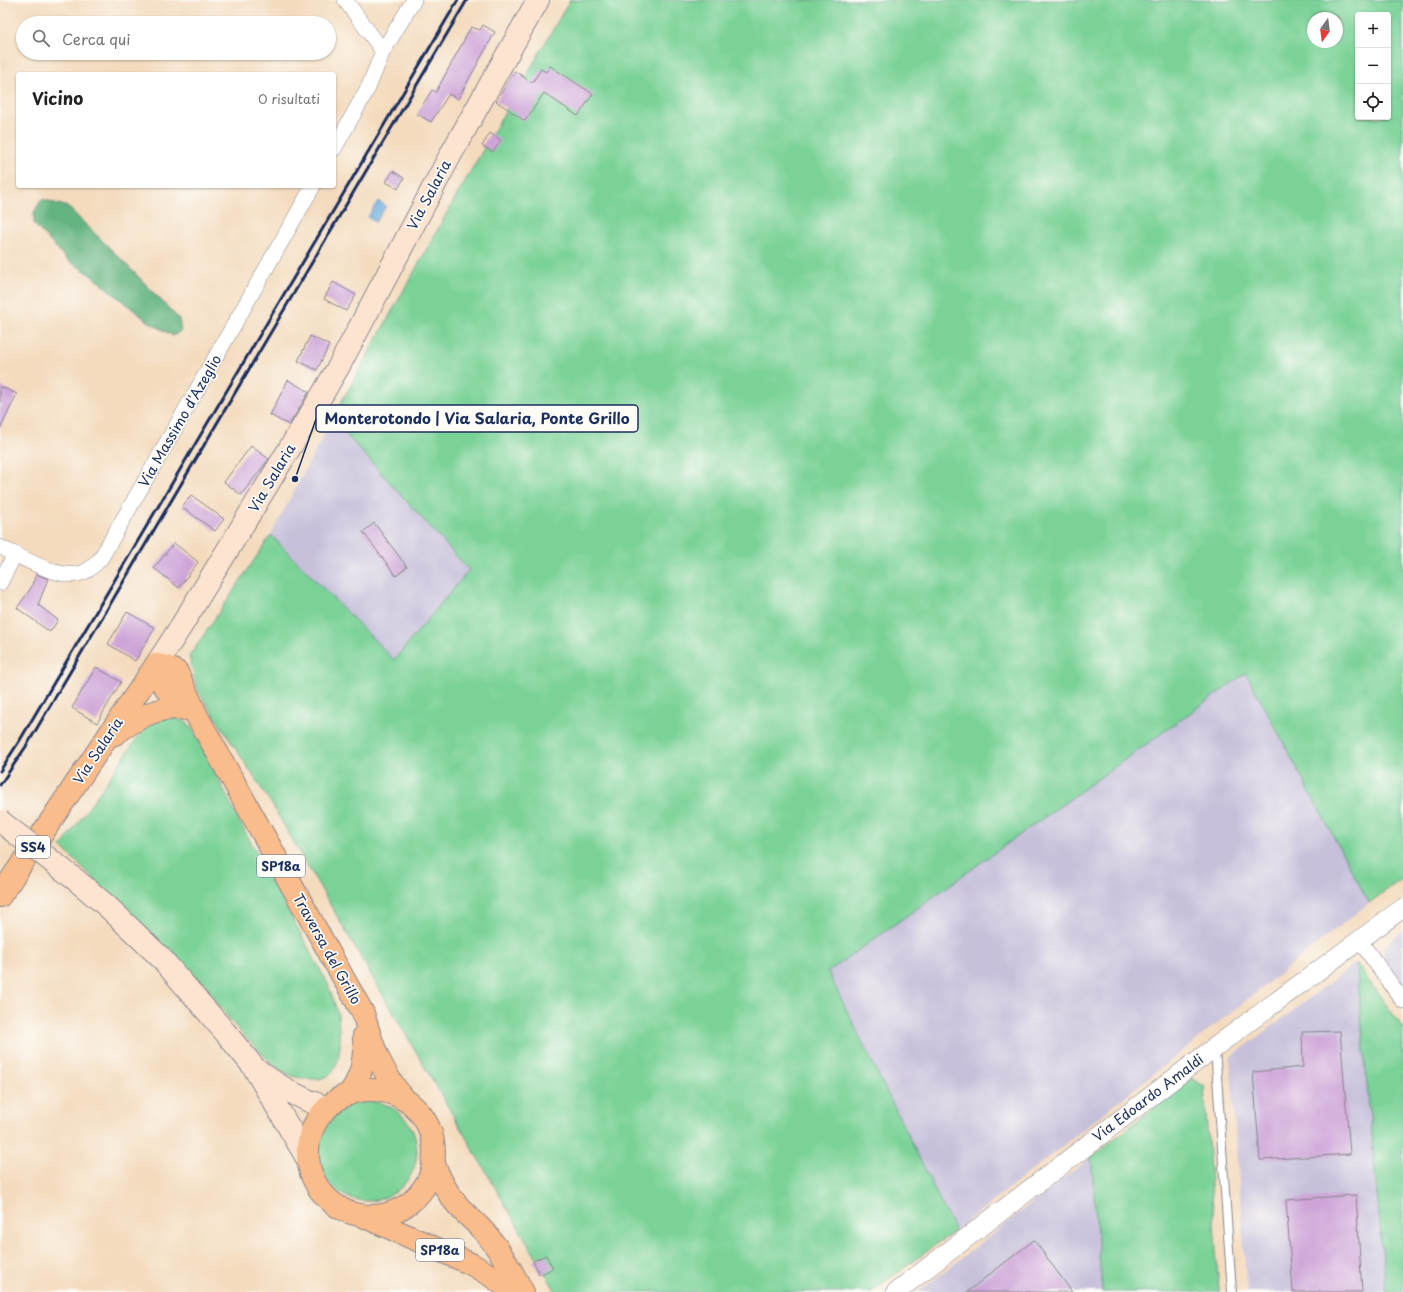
<!DOCTYPE html>
<html lang="it">
<meta charset="utf-8">
<style>
:root{--surface:#fff;--page:#f6f6f6;--text:#222;--muted:#767676;--line:#e0e0e0}
body{margin:0;font-family:"Playpen Sans",sans-serif;background:var(--page);color:var(--text)}
.controls{position:absolute;right:12px;top:12px;display:grid;overflow:hidden;border-radius:4px;box-shadow:0 1px 3px #0004}
.controls button{width:36px;height:36px;display:grid;place-items:center;padding:0;border:0;border-bottom:1px solid var(--line);background:var(--surface);color:var(--text);font:20px sans-serif}
.compass{position:absolute;left:1307px;top:12px;width:36px;height:36px;border-radius:50%;background:var(--surface);box-shadow:0 1px 3px #0004;rotate:194deg}
.list{margin:0;padding:0;list-style:none}
h2{display:flex;justify-content:space-between;align-items:center;height:52px;margin:0;padding:0 16px;font-size:17px}
h2 small{font-size:13px;font-weight:400;color:var(--muted)}
.icon{flex:none;width:22px;height:22px;fill:none;stroke:currentColor;stroke-width:2;stroke-linecap:round;stroke-linejoin:round}
.map{position:relative;flex:none;width:1403px;height:1292px;overflow:hidden}
.search{position:absolute;background:var(--surface);box-shadow:0 1px 3px #0004;left:16px;top:16px;width:320px;height:44px;display:flex;align-items:center;gap:10px;box-sizing:border-box;padding:0 14px;border-radius:22px;color:var(--muted);font-size:15px}
.panel{position:absolute;background:var(--surface);box-shadow:0 1px 3px #0004;left:16px;top:72px;width:320px;height:116px;border-radius:4px}
.map>svg:first-child{display:block}
</style>
<div class="map">
<svg width="1403" height="1292" viewBox="0 0 1403 1292">
<rect width="100%" height="100%" fill="#fdfcf7"/>
<filter id="ink" filterUnits="userSpaceOnUse"><feTurbulence type="fractalNoise" baseFrequency=".025" numOctaves="2"/><feDisplacementMap in="SourceGraphic" scale="8" xChannelSelector="R" yChannelSelector="G"/><feConvolveMatrix kernelMatrix="1 2 1 2 8 2 1 2 1" color-interpolation-filters="sRGB"/></filter>
<filter id="wash" filterUnits="userSpaceOnUse"><feTurbulence type="fractalNoise" baseFrequency=".012" numOctaves="4" result="noise"/><feDisplacementMap in="SourceGraphic" scale="16" xChannelSelector="R" yChannelSelector="G"/><feGaussianBlur stdDeviation="0.9" result="paint"/><feColorMatrix in="noise" values="0 0 0 0 0 0 0 0 0 0 0 0 0 0 0 0 0 1.4 0 .05"/><feComposite in="paint" operator="in"/></filter>
<g filter="url(#wash)">
<rect width="100%" height="100%" fill="#f4dbbe"/>
<g fill="#c6c0da">
<polygon points="332,419 469,570 394,661 271,535"/>
<polygon points="1246,673 1369,903 955,1231 828,972"/>
<polygon points="1403,930 1403,986 1384,959 1385,946"/>
<polygon points="1356,963 1386,1292 1247,1292 1230,1058"/>
<polygon points="1091,1157 1102,1292 918,1292"/>
</g>
<g fill="#7ad297" stroke="#4a807a" fill-rule="evenodd">
<path d="M570 0H1403V878L1369 903 1246 673 828 972 955 1231 871 1292H556L271 803 198 691 189 657 271 535 394 660 469 570 332 419 458 193ZM1358 15H1388V117H1358ZM1313 18H1337V42H1313Z"/>
<polygon points="152,717 173,718 187,722 198,737 236,815 328,984 338,1014 340,1046 338,1061 332,1073 326,1077 319,1079 304,1079 292,1076 279,1069 264,1056 241,1033 196,978 61,847"/>
<polygon points="1356,963 1403,1028 1403,1292 1386,1292"/>
<polygon points="1192,1078 1204,1086 1219,1292 1102,1292 1091,1157"/>
<circle cx="367" cy="1151" r="50"/>
</g>
<polygon fill="#63b480" stroke="#3f726f" points="42,199 68,207 134,272 179,319 181,331 173,336 146,320 84,270 67,260 34,224 34,212"/>
<polygon fill="#65a9db" stroke="#406c9c" points="378,201 386,206 376,222 368,217"/>
<g id="blocks">
<g fill="#cea4d8">
<polygon points="483,25 495,32 458,99 449,94 431,122 417,114 432,90 436,92 471,27 480,30"/>
<polygon points="550,66 593,94 578,116 544,93 525,121 496,101 515,71 532,83 541,69 546,72"/>
<polygon points="490,133 501,140 493,152 482,146"/>
<polygon points="393,171 404,178 398,189 386,182"/>
<polygon points="333,282 356,295 346,311 324,299"/>
<polygon points="310,336 329,345 317,370 298,361"/>
<polygon points="288,380 309,392 289,425 270,415"/>
<polygon points="0,386 17,394 0,429"/>
<polygon points="251,446 269,459 241,495 224,482"/>
<polygon points="191,495 224,519 215,531 182,507"/>
<polygon points="374,523 407,567 396,576 363,532"/>
<polygon points="174,543 198,562 179,588 154,568"/>
<polygon points="36,574 48,579 38,605 58,620 50,632 17,608 31,588"/>
<polygon points="127,612 155,628 135,661 108,644"/>
<polygon points="96,667 121,682 97,723 72,708"/>
<polygon points="1340,1031 1350,1154 1260,1160 1253,1072 1303,1067 1302,1032"/>
<polygon points="1356,1195 1362,1292 1293,1292 1286,1200"/>
<polygon points="1034,1240 1072,1292 967,1292"/>
<polygon points="546,1255 553,1268 540,1275 533,1261"/>
</g>
</g>
</g>
<g filter="url(#ink)">
<use href="#blocks" fill-opacity="0" stroke="#88858e" stroke-width="1"/>
<g fill="none" stroke-linecap="round" stroke-linejoin="round">
<defs>
<polyline id="service" points="1215,1048 1232,1292"/>
<g id="minor">
<polyline points="345,0 383,51"/>
<polyline points="334,149 368,88 383,51 414,0"/>
<path d="M0 547C20 556 60 581 82 573 90 570 96 564 101 558L313 186"/>
<polyline points="0,583 15,554"/>
<polyline points="1360,941 1403,1001"/>
</g>
<polyline id="tertiary" points="896,1292 1215,1047 1403,908"/>
<g id="secondary">
<polyline points="156,665 180,628 316,405 339,366 451,154 538,0"/>
<polyline points="76,880 108,907 161,958 225,1032 253,1066 308,1160"/>
<path d="M260 1072C282 1089 301 1099 327 1108"/>
</g>
<g id="primary">
<path d="M156 665 167 667 177 672 198 718 363 1013C374 1050 380 1070 405 1100"/>
<path d="M156 665C161 687 170 695 187 709"/>
<path d="M115 734C137 718 158 705 187 709"/>
<polyline points="0,896 156,665"/>
<circle cx="371" cy="1153" r="63"/>
<path d="M349 1094C363 1076 365 1056 364 1035"/>
<path d="M433 1162C439 1177 445 1190 455 1202 466 1216 481 1226 491 1240 504 1256 513 1274 523 1292"/>
<polyline points="365,1217 471,1264 493,1277 512,1292"/>
</g>
</defs>
<use href="#service" stroke="#88858e" stroke-width="10"/>
<use href="#minor" stroke="#88858e" stroke-width="16"/>
<use href="#tertiary" stroke="#88858e" stroke-width="20"/>
<use href="#secondary" stroke="#88858e" stroke-width="24"/>
<use href="#primary" stroke="#88858e" stroke-width="24"/>
<use href="#service" stroke="#fff" stroke-width="8"/>
<use href="#minor" stroke="#fff" stroke-width="15"/>
<use href="#tertiary" stroke="#fff" stroke-width="19"/>
<use href="#secondary" stroke="#fde4d0" stroke-width="22"/>
<use href="#primary" stroke="#f9bc8a" stroke-width="22"/>
<g stroke="#1b2f5e" stroke-width="3">
<polyline points="0,771 20,740 458,0"/>
<polyline points="0,785 27,745 467,0"/>
</g>
<defs>
<polyline id="secondary-bridge" points="0,821 76,880"/>
</defs>
<use href="#secondary-bridge" stroke="#88858e" stroke-width="24" stroke-linecap="butt"/>
<use href="#secondary-bridge" stroke="#fde4d0" stroke-width="22"/>
</g>
</g>
<g text-anchor="middle" stroke-width="3.5" stroke-linejoin="round" paint-order="stroke">
<g fill="#fdfcf7" stroke="#5f6c8c" stroke-width="1">
<rect x="16" y="836" width="34" height="22" rx="3"/>
<rect x="257" y="855" width="48" height="22" rx="3"/>
<rect x="416" y="1239" width="48" height="22" rx="3"/>
</g>
<g font-size="13" font-weight="bold" fill="#1b2f5e">
<text x="33" y="852">SS4</text>
<text x="281" y="871">SP18a</text>
<text x="440" y="1255">SP18a</text>
</g>
<g font-size="14" fill="#1b2f5e" stroke="#fdfcf7">
<text transform="translate(429 195) rotate(-62)" y="5">Via Salaria</text>
<text transform="translate(180 421) rotate(-60)" y="5">Via Massimo d'Azeglio</text>
<text transform="translate(272 478) rotate(-59)" y="5">Via Salaria</text>
<text transform="translate(98 751) rotate(-56)" y="5">Via Salaria</text>
<text transform="translate(327 949) rotate(61)" y="5">Traversa del Grillo</text>
<text transform="translate(1148 1098) rotate(-37)" y="5">Via Edoardo Amaldi</text>
</g>
</g>
<path fill="none" stroke="#1b2f5e" stroke-width="1.5" d="M295 479L316 419"/>
<circle fill="#1b2f5e" stroke="#fdfcf7" stroke-width="1.5" cx="295" cy="479" r="4"/>
<rect fill="#fdfcf7" stroke="#1b2f5e" stroke-width="1.5" x="316" y="405" width="322" height="27" rx="4"/>
<g font-size="15" text-anchor="middle" font-weight="bold" fill="#1b2f5e">
<text x="477" y="424">Monterotondo | Via Salaria, Ponte Grillo</text>
</g>
</svg>
<div class="controls">
<button>+</button>
<button>−</button>
<button><svg class="icon" aria-label="locate" viewBox="0 0 24 24"><circle cx="12" cy="12" r="6"/><path d="M12 2v4M12 18v4M2 12h4M18 12h4"/></svg></button>
</div>
<svg class="compass" viewBox="-18 -18 36 36"><path d="M0-13l5 13h-10z" fill="#e53935"/><path d="M0 13l5-13h-10z" fill="#767676"/></svg>
<div class="search"><svg class="icon" aria-label="search" viewBox="0 0 24 24"><circle cx="10" cy="10" r="6"/><path d="M15 15l6 6"/></svg>Cerca qui</div>
<section class="panel">
<h2>Vicino<small>0 risultati</small></h2>
<ul class="list">
</ul>
</section>
</div>
